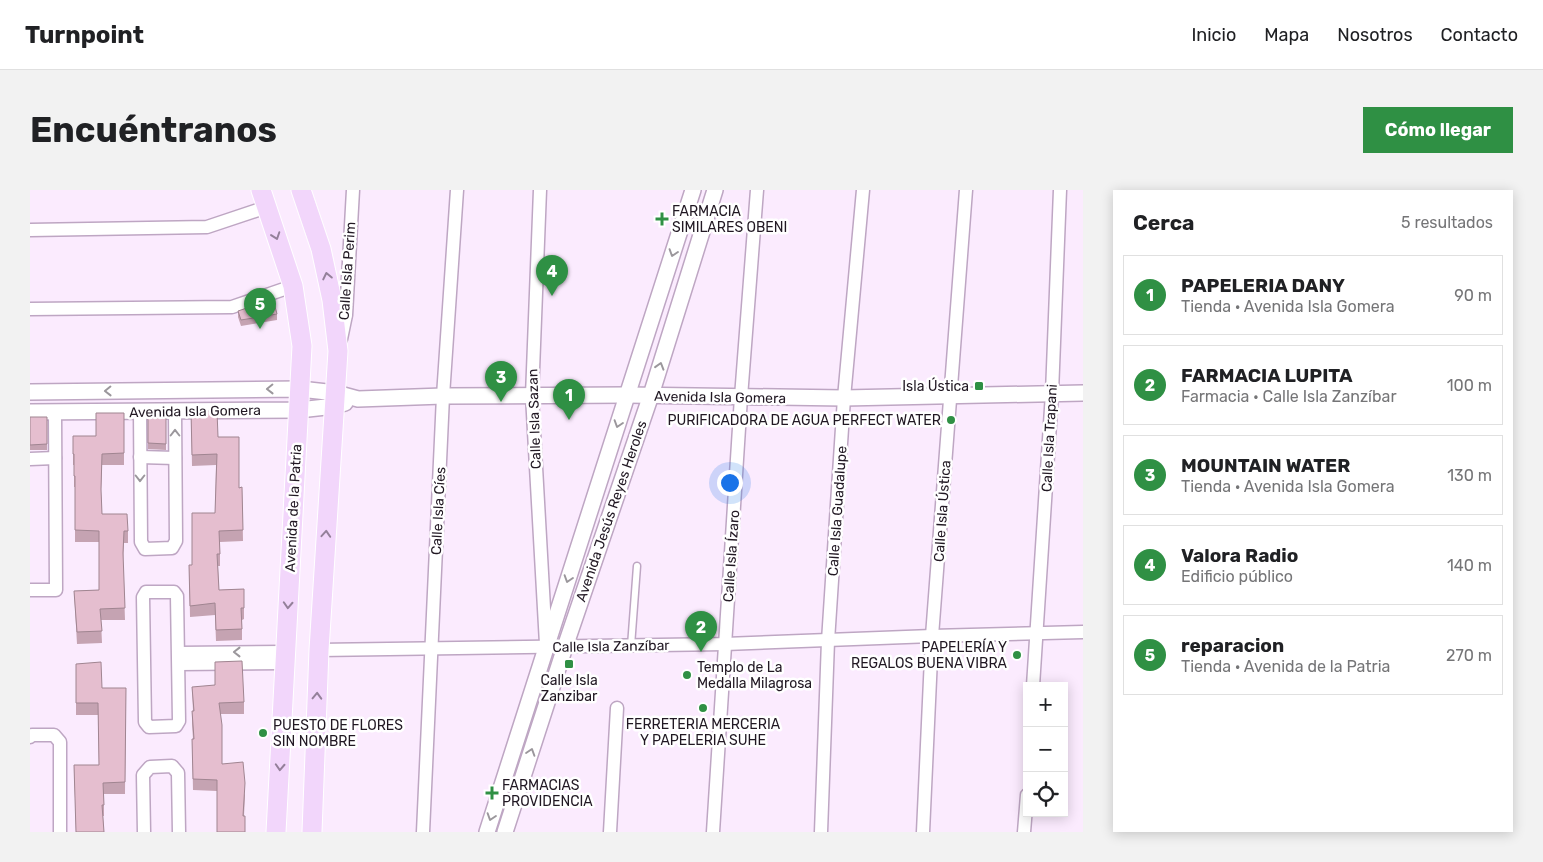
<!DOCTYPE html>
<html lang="es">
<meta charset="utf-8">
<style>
:root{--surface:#fff;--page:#f2f2f2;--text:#202124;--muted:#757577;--line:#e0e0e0;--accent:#2f9044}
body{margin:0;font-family:Rubik,sans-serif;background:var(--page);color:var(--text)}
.controls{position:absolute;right:15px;bottom:15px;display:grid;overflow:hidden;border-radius:0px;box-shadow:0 2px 12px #0003}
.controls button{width:45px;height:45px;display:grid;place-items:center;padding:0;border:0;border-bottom:1px solid var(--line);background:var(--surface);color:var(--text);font:25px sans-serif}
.you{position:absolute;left:699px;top:292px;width:18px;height:18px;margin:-12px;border:4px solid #fff;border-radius:50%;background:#1a73e8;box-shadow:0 0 0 8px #1a73e833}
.badge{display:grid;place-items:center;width:32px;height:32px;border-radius:50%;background:var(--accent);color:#fff;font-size:16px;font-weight:700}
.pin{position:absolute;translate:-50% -41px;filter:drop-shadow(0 1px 2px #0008)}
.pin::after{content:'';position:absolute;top:26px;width:18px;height:15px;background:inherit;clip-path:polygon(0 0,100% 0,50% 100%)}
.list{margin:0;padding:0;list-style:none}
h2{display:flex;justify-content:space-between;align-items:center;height:65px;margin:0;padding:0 20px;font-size:21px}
h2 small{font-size:16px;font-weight:400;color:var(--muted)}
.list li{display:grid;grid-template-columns:32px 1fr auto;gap:15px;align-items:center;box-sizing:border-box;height:80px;margin:0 10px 10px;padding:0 10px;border:1px solid var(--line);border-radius:0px}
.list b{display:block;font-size:19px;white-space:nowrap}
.list p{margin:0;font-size:16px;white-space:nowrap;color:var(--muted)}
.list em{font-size:16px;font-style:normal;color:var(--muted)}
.icon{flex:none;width:28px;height:28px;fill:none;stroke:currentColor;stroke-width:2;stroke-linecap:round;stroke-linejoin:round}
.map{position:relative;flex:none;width:1053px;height:642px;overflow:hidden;border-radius:0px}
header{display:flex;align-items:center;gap:30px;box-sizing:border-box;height:70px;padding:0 25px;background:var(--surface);border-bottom:1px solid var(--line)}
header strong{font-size:24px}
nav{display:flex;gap:28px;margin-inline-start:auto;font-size:18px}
.intro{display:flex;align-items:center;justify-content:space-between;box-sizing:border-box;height:120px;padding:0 30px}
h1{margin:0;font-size:35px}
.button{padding:12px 22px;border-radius:0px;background:var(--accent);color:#fff;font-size:18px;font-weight:700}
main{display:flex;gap:30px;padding:0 30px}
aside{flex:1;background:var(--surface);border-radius:0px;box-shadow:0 2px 12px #0003}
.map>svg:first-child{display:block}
</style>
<header>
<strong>Turnpoint</strong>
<nav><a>Inicio</a><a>Mapa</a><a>Nosotros</a><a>Contacto</a></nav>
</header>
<div class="intro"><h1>Encuéntranos</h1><a class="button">Cómo llegar</a></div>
<main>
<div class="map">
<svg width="1053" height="642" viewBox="0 0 1053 642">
<rect width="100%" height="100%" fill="#fbebfe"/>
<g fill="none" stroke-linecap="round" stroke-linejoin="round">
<defs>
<polyline id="service" points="601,456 607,376"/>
<g id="minor">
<polyline points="510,0 502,206 516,454"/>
<polyline points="0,40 177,37 237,17"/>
<polyline points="0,119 202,117 263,96"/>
<polyline points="311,149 316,125 323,0"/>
<polyline points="110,221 111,352 115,359 142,358 146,351 145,221"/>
<polyline points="110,267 145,268"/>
<polyline points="0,269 25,268"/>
<polyline points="0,400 26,400 25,222"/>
<polygon points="116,402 144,402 147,406 149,531 146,536 119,537 115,532 113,407"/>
<polyline points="289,460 695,454 902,446 1053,442"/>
<polyline points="149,463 255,462"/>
<polyline points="149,474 255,473"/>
<polyline points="1003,496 1022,203 1030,0"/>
<polyline points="0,547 2,545 24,545 30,552 30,642"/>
<polyline points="114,642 113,585 120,577 142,576 148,583 149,642"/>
<polyline points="393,642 413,206 427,0"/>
<polyline points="580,642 587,518"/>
<polyline points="683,642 711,207 727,0"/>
<polyline points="791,642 798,451 814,208 833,0"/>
<polyline points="893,642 902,446 936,0"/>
<polyline points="994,642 997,605"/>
</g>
<g id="tertiary">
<polyline points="0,202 270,199 306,203 328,209 413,206 597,205 814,208 1053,203"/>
<polyline points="0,222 269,220 305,216 315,213"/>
<polyline points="457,642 663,0"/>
<polyline points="475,642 535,457 621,205 685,0"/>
</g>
<g id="primary">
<polyline points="231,0 263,96 272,156 246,642"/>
<polyline points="271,0 291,59 302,110 308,161 289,460 282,642"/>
</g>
</defs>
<use href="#service" stroke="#bea6c3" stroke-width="9"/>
<use href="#minor" stroke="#bea6c3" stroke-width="15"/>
<use href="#tertiary" stroke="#bea6c3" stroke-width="18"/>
<use href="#primary" stroke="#fff" stroke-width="21"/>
<use href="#service" stroke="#fff" stroke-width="6"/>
<use href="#minor" stroke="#fff" stroke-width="12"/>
<use href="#tertiary" stroke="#fff" stroke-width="15"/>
<use href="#primary" stroke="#f2d6fb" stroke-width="19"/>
</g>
<g fill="#c5a3b2">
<polygon points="208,121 247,124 247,130 211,136 208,127"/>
<polygon points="161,221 188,247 209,298 212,297 213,351 190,352 190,376 188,376 189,400 214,399 214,429 212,430 212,450 186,451 185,425 160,427 159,375 162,375 185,323 186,275 162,276"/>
<polygon points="94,223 94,275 72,275 71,302 72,324 98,341 98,353 94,353 93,371 95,430 71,430 72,453 47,454 44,401 69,400 69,352 45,352 45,297 44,297 44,275 43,275 43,246 66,246"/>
<polygon points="118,226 136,226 136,260 118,259"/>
<rect x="0" y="227" width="17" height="33"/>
<polygon points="46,474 72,498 96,498 95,604 74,604 74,626 73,626 74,642 46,642 44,575 69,575 68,525 46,525"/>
<polygon points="162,497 214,512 214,524 190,524 192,574 215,605 214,626 215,642 187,601 163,600 162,549 163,549 162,533 162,521 163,521"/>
</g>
<g fill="#e5becf" stroke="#a08591">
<polygon points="243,109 247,124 211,130 208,121"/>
<polygon points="161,221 187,221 188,247 209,247 209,298 212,297 213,340 189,341 190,364 187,364 189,400 214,399 214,418 211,418 212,439 186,440 185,413 160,416 159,375 162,375 162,323 185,323 187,264 162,265"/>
<polygon points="66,223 94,223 94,263 72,264 71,299 72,324 97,324 98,341 94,341 93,363 95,418 70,419 72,441 47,442 44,401 69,400 69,341 45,340 45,286 44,286 44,264 43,264 43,246 66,246"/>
<polygon points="118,226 136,226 136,254 118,253"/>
<polygon points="0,227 17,227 17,254 0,255"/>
<polygon points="212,471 214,512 189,513 192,535 192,574 213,572 215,593 213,626 215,626 215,642 187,642 187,590 163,589 162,549 164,549 162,521 164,521 162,497 185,495 185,472"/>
<polygon points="71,472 72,498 96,498 95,592 73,593 74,615 72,615 74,642 46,642 44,575 69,575 68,513 46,513 46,474"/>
</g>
<defs><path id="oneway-chevron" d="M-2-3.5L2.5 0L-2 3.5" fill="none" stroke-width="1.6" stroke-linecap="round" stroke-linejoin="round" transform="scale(1.25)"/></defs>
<g stroke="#94809a">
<use href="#oneway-chevron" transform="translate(246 46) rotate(71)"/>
<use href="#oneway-chevron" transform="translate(297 86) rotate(-102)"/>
<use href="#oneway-chevron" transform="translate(296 344) rotate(-86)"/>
<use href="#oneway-chevron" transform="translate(258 415) rotate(93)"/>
<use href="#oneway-chevron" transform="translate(287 506) rotate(-88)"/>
<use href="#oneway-chevron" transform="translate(250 577) rotate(93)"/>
</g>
<g stroke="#9b979c">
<use href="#oneway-chevron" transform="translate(643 63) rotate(108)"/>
<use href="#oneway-chevron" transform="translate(630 176) rotate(-73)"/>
<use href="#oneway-chevron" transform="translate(240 199) rotate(179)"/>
<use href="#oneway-chevron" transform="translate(78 201) rotate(179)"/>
<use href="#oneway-chevron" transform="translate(588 234) rotate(108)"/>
<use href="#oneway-chevron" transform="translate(145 243) rotate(-90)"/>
<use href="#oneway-chevron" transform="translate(110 288) rotate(90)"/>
<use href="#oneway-chevron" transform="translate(538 389) rotate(108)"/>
<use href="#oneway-chevron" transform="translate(207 462) rotate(180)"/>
<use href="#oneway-chevron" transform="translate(501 562) rotate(-72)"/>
<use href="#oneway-chevron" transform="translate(461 627) rotate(108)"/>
</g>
<g fill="#2f9044" stroke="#fff" stroke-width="2">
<path d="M629.5 21.5h5v5h5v5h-5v5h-5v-5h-5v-5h5z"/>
<rect x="944" y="191" width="10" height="10" rx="2.5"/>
<circle cx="921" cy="230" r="5"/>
<circle cx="987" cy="465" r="5"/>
<rect x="534" y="469" width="10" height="10" rx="2.5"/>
<circle cx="657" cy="485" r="5"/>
<circle cx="673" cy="518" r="5"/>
<circle cx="233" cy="543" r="5"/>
<path d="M459.5 595.5h5v5h5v5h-5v5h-5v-5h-5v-5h5z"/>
</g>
<g text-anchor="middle" stroke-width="5" stroke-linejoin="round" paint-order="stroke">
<g font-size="14" fill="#211823" stroke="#fff" text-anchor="start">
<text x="642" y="26">FARMACIA<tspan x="642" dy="16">SIMILARES OBENI</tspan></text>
<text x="939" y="201" text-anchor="end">Isla Ústica</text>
<text x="911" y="235" text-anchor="end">PURIFICADORA DE AGUA PERFECT WATER</text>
<text x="977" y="462" text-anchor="end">PAPELERÍA Y<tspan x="977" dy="16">REGALOS BUENA VIBRA</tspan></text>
<text x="667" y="482">Templo de La<tspan x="667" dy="16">Medalla Milagrosa</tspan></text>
<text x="539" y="495" text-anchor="middle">Calle Isla<tspan x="539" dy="16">Zanzibar</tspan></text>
<text x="673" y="539" text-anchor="middle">FERRETERIA MERCERIA<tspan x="673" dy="16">Y PAPELERIA SUHE</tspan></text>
<text x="243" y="540">PUESTO DE FLORES<tspan x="243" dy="16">SIN NOMBRE</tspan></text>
<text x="472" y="600">FARMACIAS<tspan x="472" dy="16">PROVIDENCIA</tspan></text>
</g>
<g font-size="14" fill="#211823" stroke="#fff">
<text transform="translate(317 81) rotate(-86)" y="5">Calle Isla Perim</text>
<text transform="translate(690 207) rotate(1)" y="5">Avenida Isla Gomera</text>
<text transform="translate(165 221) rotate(-1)" y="5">Avenida Isla Gomera</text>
<text transform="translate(504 229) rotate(-92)" y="5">Calle Isla Sazan</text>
<text transform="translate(1019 248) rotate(-87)" y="5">Calle Isla Trapani</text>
<text transform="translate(263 318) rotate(-87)" y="5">Avenida de la Patria</text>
<text transform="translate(408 321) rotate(-87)" y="5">Calle Isla Cíes</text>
<text transform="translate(581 321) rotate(-71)" y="5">Avenida Jesús Reyes Heroles</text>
<text transform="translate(807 321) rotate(-86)" y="5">Calle Isla Guadalupe</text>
<text transform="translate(912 321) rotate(-86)" y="5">Calle Isla Ústica</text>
<text transform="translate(701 366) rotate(-86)" y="5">Calle Isla Ízaro</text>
<text transform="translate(581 456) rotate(-1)" y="5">Calle Isla Zanzíbar</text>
</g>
</g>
</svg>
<div class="controls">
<button>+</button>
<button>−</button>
<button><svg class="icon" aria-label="locate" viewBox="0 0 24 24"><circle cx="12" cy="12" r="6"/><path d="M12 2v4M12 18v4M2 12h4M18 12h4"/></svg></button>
</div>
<div class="you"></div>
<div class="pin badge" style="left:539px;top:230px">1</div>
<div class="pin badge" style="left:671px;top:462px">2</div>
<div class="pin badge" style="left:471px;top:212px">3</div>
<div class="pin badge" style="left:522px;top:106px">4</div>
<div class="pin badge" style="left:230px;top:139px">5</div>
</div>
<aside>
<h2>Cerca<small>5 resultados</small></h2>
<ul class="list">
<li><span class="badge">1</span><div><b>PAPELERIA DANY</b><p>Tienda · Avenida Isla Gomera</p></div><em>90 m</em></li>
<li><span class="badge">2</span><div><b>FARMACIA LUPITA</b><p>Farmacia · Calle Isla Zanzíbar</p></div><em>100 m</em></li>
<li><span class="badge">3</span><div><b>MOUNTAIN WATER</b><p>Tienda · Avenida Isla Gomera</p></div><em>130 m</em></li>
<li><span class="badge">4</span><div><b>Valora Radio</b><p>Edificio público</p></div><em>140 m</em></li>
<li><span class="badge">5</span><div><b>reparacion</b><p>Tienda · Avenida de la Patria</p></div><em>270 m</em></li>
</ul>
</aside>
</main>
